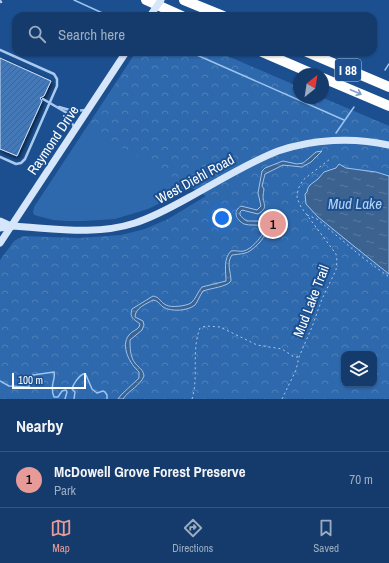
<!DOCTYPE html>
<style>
:root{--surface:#143b6b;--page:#214673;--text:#f1f3f6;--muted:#9dadc1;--line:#33557e;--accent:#e69b98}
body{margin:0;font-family:"Archivo Narrow",sans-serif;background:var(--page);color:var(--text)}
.controls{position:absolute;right:12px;bottom:12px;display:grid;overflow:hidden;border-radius:8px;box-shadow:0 1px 3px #0004}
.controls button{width:36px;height:36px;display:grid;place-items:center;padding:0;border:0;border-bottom:1px solid var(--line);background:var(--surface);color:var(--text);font:20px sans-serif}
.compass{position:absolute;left:293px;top:68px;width:36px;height:36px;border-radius:50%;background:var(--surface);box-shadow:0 1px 3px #0004;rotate:30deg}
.scale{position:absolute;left:12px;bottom:10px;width:74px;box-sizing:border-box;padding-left:4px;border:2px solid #fff;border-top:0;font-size:11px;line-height:14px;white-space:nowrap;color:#fff;-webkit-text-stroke:3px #1b4f8f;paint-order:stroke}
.you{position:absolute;left:222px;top:218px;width:14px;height:14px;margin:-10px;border:3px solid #fff;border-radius:50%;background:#1a73e8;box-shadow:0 0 0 6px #1a73e833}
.badge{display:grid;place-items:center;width:26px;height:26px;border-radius:50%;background:var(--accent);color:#111;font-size:13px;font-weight:700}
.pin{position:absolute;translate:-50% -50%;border:2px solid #fff;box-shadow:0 1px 4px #0006}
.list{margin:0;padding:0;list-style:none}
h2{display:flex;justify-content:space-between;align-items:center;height:52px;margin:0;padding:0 16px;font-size:17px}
h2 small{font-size:13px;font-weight:400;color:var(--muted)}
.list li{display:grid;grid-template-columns:26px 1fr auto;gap:12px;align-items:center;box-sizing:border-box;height:56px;padding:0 16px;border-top:1px solid var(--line)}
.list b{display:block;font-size:15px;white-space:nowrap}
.list p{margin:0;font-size:13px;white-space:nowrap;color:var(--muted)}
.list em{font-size:13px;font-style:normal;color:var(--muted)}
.icon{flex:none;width:22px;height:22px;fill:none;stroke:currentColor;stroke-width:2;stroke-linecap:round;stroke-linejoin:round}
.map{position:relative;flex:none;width:389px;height:399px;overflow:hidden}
.search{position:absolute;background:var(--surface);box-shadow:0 1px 3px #0004;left:12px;right:12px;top:12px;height:44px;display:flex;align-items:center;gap:10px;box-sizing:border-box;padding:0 14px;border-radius:12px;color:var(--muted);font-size:15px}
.sheet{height:108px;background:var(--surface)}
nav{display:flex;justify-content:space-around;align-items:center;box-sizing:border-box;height:56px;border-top:1px solid var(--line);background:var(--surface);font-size:11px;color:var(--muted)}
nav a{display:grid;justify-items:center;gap:2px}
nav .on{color:var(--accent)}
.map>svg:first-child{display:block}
</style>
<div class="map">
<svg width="389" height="399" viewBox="0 0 389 399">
<defs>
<pattern id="park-crowns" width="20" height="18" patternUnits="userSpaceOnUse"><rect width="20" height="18" fill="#2e69ad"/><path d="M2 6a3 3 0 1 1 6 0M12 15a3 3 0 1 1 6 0" fill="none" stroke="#4d80b9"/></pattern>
<pattern id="water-ripples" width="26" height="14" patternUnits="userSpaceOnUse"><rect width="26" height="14" fill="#3c6290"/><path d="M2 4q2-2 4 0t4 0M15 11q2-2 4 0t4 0" fill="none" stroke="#597aa1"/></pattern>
<pattern id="building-hatch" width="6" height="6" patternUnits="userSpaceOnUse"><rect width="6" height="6" fill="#4478b7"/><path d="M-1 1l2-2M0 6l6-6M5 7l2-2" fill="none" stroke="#486282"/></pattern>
<filter id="shadow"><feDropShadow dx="1.5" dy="2.5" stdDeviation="2" flood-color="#0009"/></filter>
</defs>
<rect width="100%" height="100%" fill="#1b4f8f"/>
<polygon fill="#2e69ad" points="136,52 218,52 299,87 299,98 323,98 389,126 254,153 170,198 148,209 115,219 83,221 67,221 53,220 34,215 33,212 34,207"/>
<path fill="url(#park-crowns)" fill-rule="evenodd" d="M136 52H218L299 87V98H323L389 126V399H0V260L14 241 23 236 79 238 121 235 145 229 168 219 206 196 87 128ZM344 354H374V384H344Z"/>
<g fill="url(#water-ripples)" stroke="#9cc4f0">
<path d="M322 151 311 162 302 167 283 165 265 174 262 186 264 189C264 191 263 194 263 196 263 205 269 207 258 214L242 210 240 212V215C242 217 244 220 247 221 251 221 254 221 257 221 271 223 266 235 260 242 248 254 248 253 232 255 226 263 231 272 231 281 227 287 211 288 203 291 200 295 198 301 195 305 188 311 171 312 163 307 159 304 159 301 153 300 146 304 135 308 135 317L143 321 144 325 142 330 130 340C130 347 130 357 135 363 139 368 143 369 144 376 140 386 129 390 123 399H118L121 395 139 378V372C130 364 120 346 129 335 132 331 137 330 139 327L140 324C134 319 129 318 132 309L153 296C160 297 160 302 166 305 171 308 186 306 191 303 196 299 198 291 202 287L226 281C226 271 223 259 231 251 235 250 240 252 244 251 251 249 260 239 263 233L261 226C256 224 250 226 244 224 235 219 233 211 241 206L257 210 261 206 258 193 262 171 265 168 283 161 297 164 303 163 308 159 316 152Z"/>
<polygon points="339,164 346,168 376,172 389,176 389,274 355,247 318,217 306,204 305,194 307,192 308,188 310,185 318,179 324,172 336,168"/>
</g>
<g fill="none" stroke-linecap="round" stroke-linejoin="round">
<g stroke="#9cc4f0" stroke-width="1.5">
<polyline points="74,0 109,16"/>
<polyline points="190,52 344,120"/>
<polyline points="385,70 389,64"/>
<polyline points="336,133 354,107"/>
<path d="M0 381 9 386 27 387H29L31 376 33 375 54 372C56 380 49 385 54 397H58L62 391 66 390 67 392 65 399"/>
<path d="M74 399 75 392 72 389C73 384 79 376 83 374L86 375 92 389 97 393 103 391 105 392 107 395V399"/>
</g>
</g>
<polygon fill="url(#building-hatch)" stroke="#cfe3fa" filter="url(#shadow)" points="0,58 51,81 44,96 40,98 42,101 17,156 0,149"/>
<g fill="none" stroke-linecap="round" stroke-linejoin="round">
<g stroke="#a9c9ee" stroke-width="1" stroke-dasharray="2 3" stroke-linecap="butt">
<polyline points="307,215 317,219 362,257 389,277"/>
<path d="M192 399C199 376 191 351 200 328L206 326 220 327 257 345 282 349 294 357H299"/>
<polyline points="282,399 296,370 299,357 312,327 322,299 336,270 337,261 336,254 301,207 297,198 298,189 303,180 330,159"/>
</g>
<g stroke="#a9c9ee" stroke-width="2.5">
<polyline points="0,1 1,2"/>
<polyline points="0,50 54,74 57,79 57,86 25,159 21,163 16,164 0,157"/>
<polyline points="43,99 67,113 74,127"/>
<polyline points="59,107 73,111 87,110"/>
</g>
<g stroke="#d6e6fa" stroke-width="7">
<polyline points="0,221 11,226"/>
<path d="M0 228 11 226C52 228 95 236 135 223 157 216 177 204 197 193 224 178 250 162 278 151 313 139 353 137 389 145"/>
<polyline points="0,243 126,52"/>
</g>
<g stroke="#fff" stroke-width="10">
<polyline points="146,0 182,16"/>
<polyline points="184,0 223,16"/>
<polyline points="262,52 313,74"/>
<polyline points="307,52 389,87"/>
<polyline points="323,78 389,106"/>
</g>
<polyline stroke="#d6e6fa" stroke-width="7" points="150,16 161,0"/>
</g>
<defs><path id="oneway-shaft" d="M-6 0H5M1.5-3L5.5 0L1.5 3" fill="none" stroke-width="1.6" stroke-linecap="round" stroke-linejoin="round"/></defs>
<use stroke="#829ec1" href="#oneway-shaft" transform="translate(356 92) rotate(23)"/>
<g text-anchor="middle" stroke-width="4" stroke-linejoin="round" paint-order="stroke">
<rect fill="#1b4f8f" stroke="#bbcadd" stroke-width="1" x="335" y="59" width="26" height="22" rx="3"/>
<g font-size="13" font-weight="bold" fill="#fff">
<text x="348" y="75">I 88</text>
</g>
<g font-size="14" fill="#fff" stroke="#1b4f8f">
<text transform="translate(53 140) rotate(-56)" y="5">Raymond Drive</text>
<text transform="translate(195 179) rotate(-29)" y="5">West Diehl Road</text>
<text transform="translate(311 301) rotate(-69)" y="5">Mud Lake Trail</text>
</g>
<g font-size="15" font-style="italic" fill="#b5d3f5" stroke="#1b4f8f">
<text x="355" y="209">Mud Lake</text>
</g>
</g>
</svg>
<div class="controls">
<button><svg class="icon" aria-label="layers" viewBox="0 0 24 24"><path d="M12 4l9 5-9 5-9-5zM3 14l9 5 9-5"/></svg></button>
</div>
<svg class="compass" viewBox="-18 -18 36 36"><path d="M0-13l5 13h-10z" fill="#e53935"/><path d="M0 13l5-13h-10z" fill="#9dadc1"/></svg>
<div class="scale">100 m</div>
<div class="you"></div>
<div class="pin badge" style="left:273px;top:224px">1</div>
<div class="search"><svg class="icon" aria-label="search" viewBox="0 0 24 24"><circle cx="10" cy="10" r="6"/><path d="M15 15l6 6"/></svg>Search here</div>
</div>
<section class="sheet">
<h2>Nearby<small></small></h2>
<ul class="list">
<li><span class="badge">1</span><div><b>McDowell Grove Forest Preserve</b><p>Park</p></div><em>70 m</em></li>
</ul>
</section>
<nav>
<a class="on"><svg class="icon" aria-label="map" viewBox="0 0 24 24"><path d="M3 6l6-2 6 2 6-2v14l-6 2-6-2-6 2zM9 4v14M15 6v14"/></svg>Map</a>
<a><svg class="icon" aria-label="directions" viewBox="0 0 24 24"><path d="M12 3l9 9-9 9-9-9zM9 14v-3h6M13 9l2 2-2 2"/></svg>Directions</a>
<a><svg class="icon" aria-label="saved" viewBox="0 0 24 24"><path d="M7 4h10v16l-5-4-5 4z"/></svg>Saved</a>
</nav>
